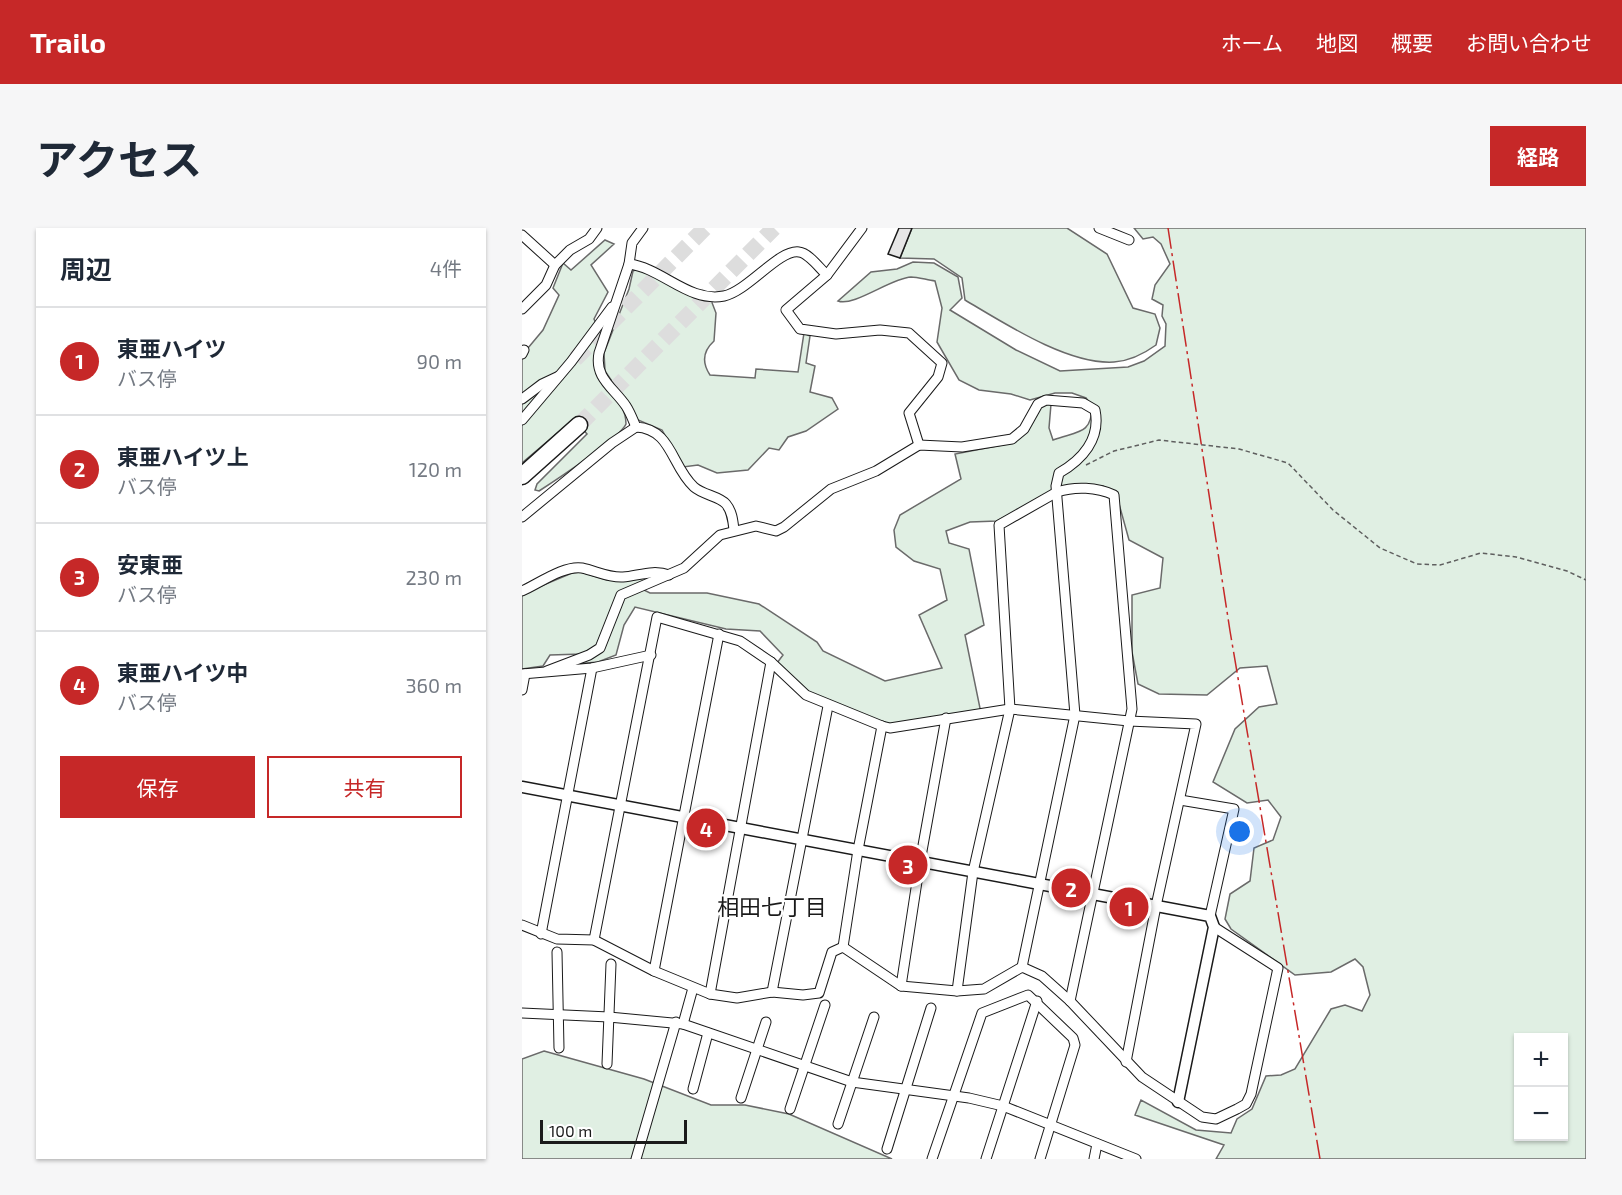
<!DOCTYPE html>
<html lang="ja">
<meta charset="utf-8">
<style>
:root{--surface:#fff;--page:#f6f6f7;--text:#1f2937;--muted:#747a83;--line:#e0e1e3;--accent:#c62828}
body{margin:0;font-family:"Exo 2","Noto Sans JP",sans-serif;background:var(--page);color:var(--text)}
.controls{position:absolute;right:18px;bottom:18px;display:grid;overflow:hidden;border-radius:0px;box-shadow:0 2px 4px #0004}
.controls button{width:54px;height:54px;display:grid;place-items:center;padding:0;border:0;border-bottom:2px solid var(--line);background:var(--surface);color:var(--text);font:30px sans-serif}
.scale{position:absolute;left:18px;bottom:15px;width:147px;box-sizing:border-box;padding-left:6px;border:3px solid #1a1a1a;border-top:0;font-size:16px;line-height:21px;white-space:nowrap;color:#1a1a1a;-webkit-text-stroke:4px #fff;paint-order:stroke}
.you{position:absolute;left:718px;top:604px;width:21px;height:21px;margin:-15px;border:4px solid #fff;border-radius:50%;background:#1a73e8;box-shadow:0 0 0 9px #1a73e833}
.badge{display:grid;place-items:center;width:39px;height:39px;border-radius:50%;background:var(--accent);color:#fff;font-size:20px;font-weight:700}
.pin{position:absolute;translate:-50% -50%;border:3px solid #fff;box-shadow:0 2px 6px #0006}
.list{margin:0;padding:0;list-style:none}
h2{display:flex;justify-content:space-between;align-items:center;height:78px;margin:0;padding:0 24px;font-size:26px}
h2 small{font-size:20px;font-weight:400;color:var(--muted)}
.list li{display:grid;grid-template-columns:39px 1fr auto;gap:18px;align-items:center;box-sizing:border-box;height:108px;padding:0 24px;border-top:2px solid var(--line)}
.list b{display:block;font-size:22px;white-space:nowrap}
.list p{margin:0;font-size:20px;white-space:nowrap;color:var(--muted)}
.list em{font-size:20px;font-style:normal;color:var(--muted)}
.actions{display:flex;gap:12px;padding:18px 24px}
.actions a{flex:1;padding:14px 0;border:2px solid var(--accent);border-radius:0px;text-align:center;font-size:21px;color:var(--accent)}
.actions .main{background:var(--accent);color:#fff}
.map{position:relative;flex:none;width:1064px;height:931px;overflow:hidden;border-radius:0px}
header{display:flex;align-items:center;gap:36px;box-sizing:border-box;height:84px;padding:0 30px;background:var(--accent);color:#fff}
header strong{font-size:28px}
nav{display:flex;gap:33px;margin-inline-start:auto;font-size:21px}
.intro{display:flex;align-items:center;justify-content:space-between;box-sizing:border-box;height:144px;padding:0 36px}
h1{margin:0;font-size:42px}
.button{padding:15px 27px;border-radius:0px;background:var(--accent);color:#fff;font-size:21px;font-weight:700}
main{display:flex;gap:36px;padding:0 36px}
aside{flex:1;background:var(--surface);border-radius:0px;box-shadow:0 2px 4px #0004}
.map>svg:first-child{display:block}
</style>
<header>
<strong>Trailo</strong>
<nav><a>ホーム</a><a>地図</a><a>概要</a><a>お問い合わせ</a></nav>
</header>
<div class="intro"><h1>アクセス</h1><a class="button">経路</a></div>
<main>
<aside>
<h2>周辺<small>4件</small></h2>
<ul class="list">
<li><span class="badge">1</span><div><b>東亜ハイツ</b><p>バス停</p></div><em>90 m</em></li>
<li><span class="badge">2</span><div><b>東亜ハイツ上</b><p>バス停</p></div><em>120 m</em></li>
<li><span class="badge">3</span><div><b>安東亜</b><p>バス停</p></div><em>230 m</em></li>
<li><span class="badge">4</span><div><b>東亜ハイツ中</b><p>バス停</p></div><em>360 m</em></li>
</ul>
<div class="actions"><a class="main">保存</a><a>共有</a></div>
</aside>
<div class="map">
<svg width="1064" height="931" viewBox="0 0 1064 931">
<rect width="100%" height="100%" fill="#fff"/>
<g fill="#e0efe3" stroke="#6a6a6a" stroke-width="1.5" fill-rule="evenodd">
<path d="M390 0H545L585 26 611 80 633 86 638 100 634 117C623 125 607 133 592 134 546 137 482 95 443 72L440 50 412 31 378 30Z"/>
<path d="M612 0H1064V931H694L702 917 613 887 619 872 674 902 709 905 715 891 730 881 744 848 759 847 773 841 809 781 823 777 840 783 848 767 841 739 833 731 809 744 773 747 709 701 703 691 708 666 728 653 732 620 751 612 759 589 746 572 725 575 691 554 713 501 737 479 755 476 745 438 718 440 685 467 637 466 616 456 610 424V367L638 360 641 330 607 312 594 265 581 258 545 257 475 293 448 294 424 303 427 315 447 321 462 397 443 407 459 485 360 498 284 467 255 435 261 427 238 403 204 401 113 379 102 397 94 427 76 434 53 436 69 429 101 370 120 361 128 365H185L237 376 295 414 301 423 363 453 420 440 397 387 425 372 418 341 392 333 374 319 372 302 378 287 439 251 433 226 490 215 520 177 529 176 527 200 531 212C555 203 570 207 570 178L564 170 550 165H533L508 172 489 166 457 162 437 152 415 114 420 80 413 53C405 52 396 49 389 49 369 50 332 79 316 73L349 44 375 41 391 34 412 35 436 49 440 70 428 82 494 122 538 143 606 139 622 133 643 118 644 96 640 88 641 77 630 71 633 57 648 36 639 16 631 9 621 11ZM996 810H1042V908H996Z"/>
<path d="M83 12 92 16 69 37 86 64 72 91 80 109C53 156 104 160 104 196 98 210 34 252 17 263L13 262 15 256 65 206 52 191 0 235V120H6L21 102 37 67 31 60 41 35 49 42Z"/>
<path d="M115 41 189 72 194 85 192 113C181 123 180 135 188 147L233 150 234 141 276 144 282 105 288 108 284 135 293 138 288 164 310 170 316 181 284 203 266 209 257 222 247 220 226 242 195 245 176 237 161 239 140 202 116 192 83 143 82 125 107 61 111 43Z"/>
<polygon points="59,344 85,352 137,348 93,374 74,418 60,426 28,427 21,438 0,441 0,366 50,345"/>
<polygon points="22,823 122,851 189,877 223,877 267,886 370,931 0,931 0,831"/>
</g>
<polygon fill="#e6e6e6" stroke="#1a1a1a" stroke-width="1.5" points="377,0 390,0 378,30 366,26"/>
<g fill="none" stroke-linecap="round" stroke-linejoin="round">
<g stroke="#ddd" stroke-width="16" stroke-dasharray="16 8" stroke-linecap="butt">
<polyline points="53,131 183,0"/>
<polyline points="57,197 252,0"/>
</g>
<defs>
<g id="minor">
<path d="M121 0 110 15 107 36 77 125C72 150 92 160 104 178 108 184 111 192 114 199 150 201 149 238 172 259 181 267 197 268 204 276 210 283 211 293 212 302"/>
<polyline points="340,0 305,47 264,82 278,101 314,106 358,102 387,105 420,135 416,149 387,185 397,217"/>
<polyline points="577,0 607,12"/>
<polyline points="0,7 33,37"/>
<path d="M107 36C140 40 167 75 202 68 226 63 257 21 277 24 287 25 298 41 305 47"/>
<polyline points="0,81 24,57 33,37 48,22 67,11 75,0"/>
<polyline points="0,126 2,122"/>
<polyline points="0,171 20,156 37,148"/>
<polyline points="0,192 49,134 90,79"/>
<polyline points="0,289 90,215 114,199"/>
<path d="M0 363C16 356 42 337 60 340 74 343 87 350 101 349 116 348 131 341 147 347"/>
<path d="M25 443 67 427 78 420 99 367 162 340 198 307 234 298 254 303 262 299 309 261 354 243 397 217 440 219 490 211 502 201 516 176 524 172 561 175 573 182C579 211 560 232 537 245L534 258 553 487 500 739"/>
<polyline points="0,446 70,440 129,427"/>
<polyline points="0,462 3,446"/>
<polyline points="658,572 712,581 688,688"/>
<polyline points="0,697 35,711 72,712 132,743 188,766 215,770 250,764 281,767 297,765 310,724 321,719 379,758 435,763 462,761 500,739 520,748 548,773 620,849 680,889 694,891 715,881 724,876 729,866 756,740 692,699"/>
<polyline points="19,706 70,440"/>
<polyline points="72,712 135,389 218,413 249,434 284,467 360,498 368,500 488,481 607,493 674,496 634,678 604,834"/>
<polyline points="321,719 336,622 360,498"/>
<polyline points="35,724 37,820"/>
<polyline points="132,743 197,406"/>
<polyline points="379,758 398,634 424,490"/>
<path d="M435 763 451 644 488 481 477 297 535 264C553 258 575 259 592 267L610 481 548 773"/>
<polyline points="250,764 306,478"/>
<polyline points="188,766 249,434"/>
<polyline points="0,785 87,789 161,796 330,854 447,870 481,878 614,931"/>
<polyline points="161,796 171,760"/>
<polyline points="85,836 89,736"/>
<polyline points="171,861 186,805"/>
<polyline points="219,870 244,794"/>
<polyline points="268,881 303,777"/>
<polyline points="316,896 352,789"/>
<polyline points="365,921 409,780"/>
<polyline points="114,931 154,794"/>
<polyline points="410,931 460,785 506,767 551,810 553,817 518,931"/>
<polyline points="464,931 515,773"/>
<polyline points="572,931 575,916"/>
</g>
<polyline id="tertiary" points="0,559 688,688 692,699 656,874"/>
<polyline id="motorway" points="0,248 57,197"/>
</defs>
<use href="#minor" stroke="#1a1a1a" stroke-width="11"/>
<use href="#tertiary" stroke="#1a1a1a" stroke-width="13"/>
<use href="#motorway" stroke="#1a1a1a" stroke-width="19"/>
<polyline stroke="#5f5f5f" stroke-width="1.5" stroke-dasharray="4.5 3" stroke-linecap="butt" points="564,237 592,223 637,212 717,221 766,235 811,282 858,320 895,336 918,337 959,325 994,329 1045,343 1064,352"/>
<use href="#minor" stroke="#fff" stroke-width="9"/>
<use href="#tertiary" stroke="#fff" stroke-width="10"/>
<use href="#motorway" stroke="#fff" stroke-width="16"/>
<polyline stroke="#c62828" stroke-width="1.5" stroke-dasharray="21 4.5 3 4.5" stroke-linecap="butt" points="646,0 708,403 798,931"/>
</g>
<g text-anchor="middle" stroke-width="4.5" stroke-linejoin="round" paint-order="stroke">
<g font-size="22" fill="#1a1a1a" stroke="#fff">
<text x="250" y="687">相田七丁目</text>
</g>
</g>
</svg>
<div class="controls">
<button>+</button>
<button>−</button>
</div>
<div class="scale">100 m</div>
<div class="you"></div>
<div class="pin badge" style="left:607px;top:679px">1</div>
<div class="pin badge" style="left:549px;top:660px">2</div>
<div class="pin badge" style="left:386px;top:637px">3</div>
<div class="pin badge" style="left:184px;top:600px">4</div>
</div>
</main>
